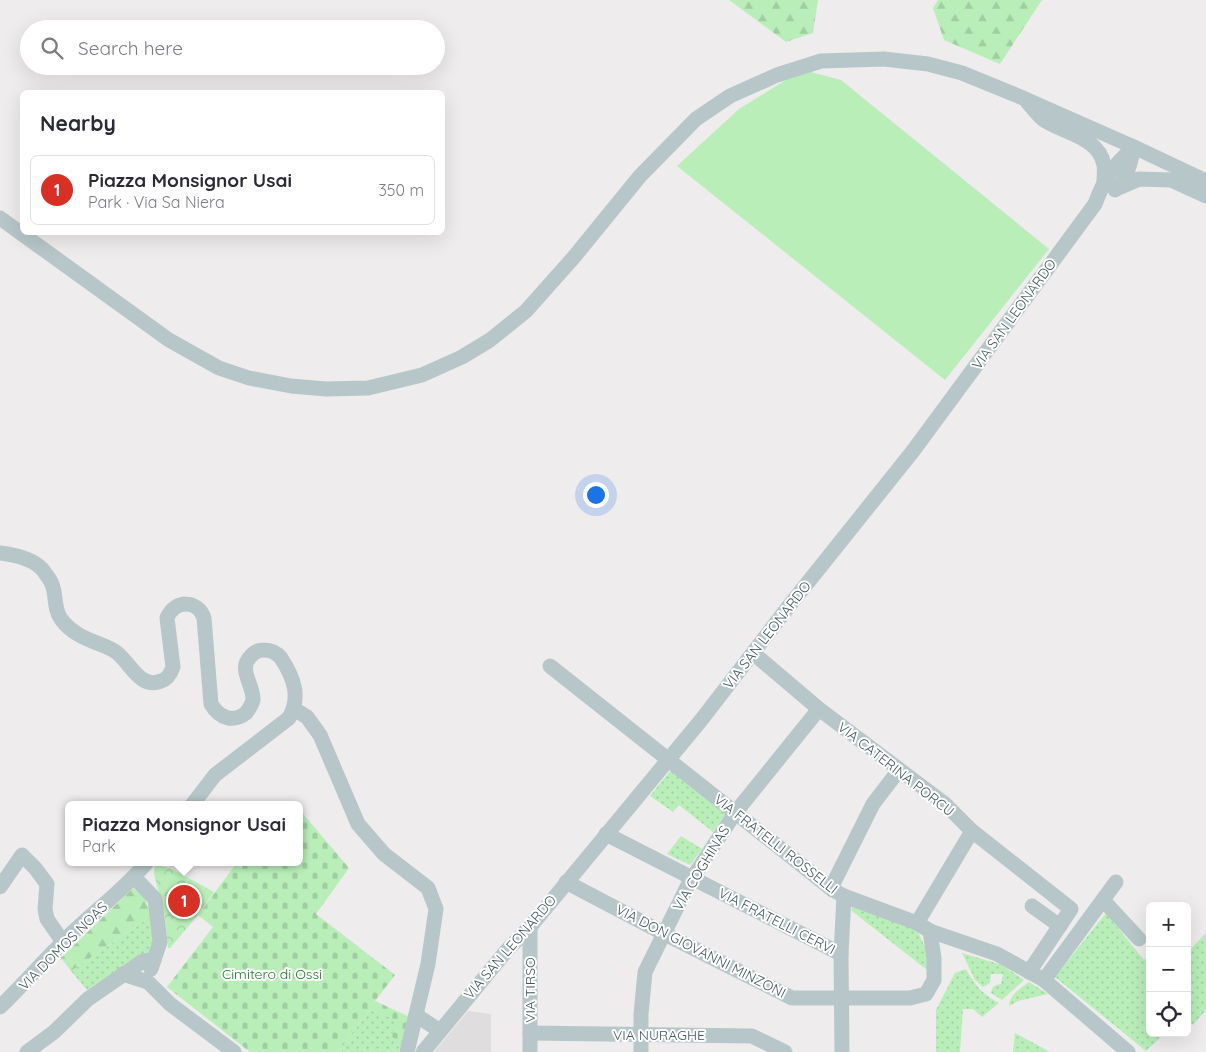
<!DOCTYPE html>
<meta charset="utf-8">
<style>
:root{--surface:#fff;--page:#f7f7f7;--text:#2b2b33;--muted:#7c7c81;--line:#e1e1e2;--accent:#d93025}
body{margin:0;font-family:Quicksand,sans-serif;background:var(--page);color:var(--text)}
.controls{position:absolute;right:15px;bottom:15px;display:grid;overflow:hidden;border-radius:8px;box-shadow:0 5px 20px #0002}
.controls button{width:45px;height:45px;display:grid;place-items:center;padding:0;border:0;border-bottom:1px solid var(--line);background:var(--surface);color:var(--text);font:25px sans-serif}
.you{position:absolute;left:595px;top:494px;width:18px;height:18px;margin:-12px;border:4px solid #fff;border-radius:50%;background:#1a73e8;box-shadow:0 0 0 8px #1a73e833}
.badge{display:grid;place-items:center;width:32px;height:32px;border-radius:50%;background:var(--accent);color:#fff;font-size:16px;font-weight:700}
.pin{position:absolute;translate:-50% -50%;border:2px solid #fff;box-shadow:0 1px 5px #0006}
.popup{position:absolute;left:65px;top:801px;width:238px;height:65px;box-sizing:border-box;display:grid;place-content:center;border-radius:8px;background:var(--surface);filter:drop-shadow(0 1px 4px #0005);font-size:16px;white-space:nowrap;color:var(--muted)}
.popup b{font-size:19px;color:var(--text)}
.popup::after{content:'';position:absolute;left:50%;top:100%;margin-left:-10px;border:10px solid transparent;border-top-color:var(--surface)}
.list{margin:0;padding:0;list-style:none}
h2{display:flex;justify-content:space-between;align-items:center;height:65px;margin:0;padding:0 20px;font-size:21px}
h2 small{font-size:16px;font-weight:400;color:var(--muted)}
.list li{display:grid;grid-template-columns:32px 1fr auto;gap:15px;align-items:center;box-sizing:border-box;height:70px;margin:0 10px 10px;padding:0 10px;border:1px solid var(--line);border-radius:8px}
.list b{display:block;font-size:19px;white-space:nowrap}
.list p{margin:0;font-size:16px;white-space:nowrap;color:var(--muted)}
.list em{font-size:16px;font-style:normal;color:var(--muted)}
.icon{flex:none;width:28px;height:28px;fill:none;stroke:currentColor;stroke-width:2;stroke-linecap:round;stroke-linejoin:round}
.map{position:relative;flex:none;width:1206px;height:1052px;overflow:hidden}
.search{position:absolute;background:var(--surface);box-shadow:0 5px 20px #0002;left:20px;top:20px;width:425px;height:55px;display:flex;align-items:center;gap:12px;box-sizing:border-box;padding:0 18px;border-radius:28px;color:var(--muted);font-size:19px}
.panel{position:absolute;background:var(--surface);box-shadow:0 5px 20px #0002;left:20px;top:90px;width:425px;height:145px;border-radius:8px}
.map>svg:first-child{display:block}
</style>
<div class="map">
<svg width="1206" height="1052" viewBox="0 0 1206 1052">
<defs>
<pattern id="grass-dots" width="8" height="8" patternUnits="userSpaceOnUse" patternTransform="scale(1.25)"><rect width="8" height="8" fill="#b9eeb9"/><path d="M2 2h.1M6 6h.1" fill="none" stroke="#a0cea1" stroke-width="1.8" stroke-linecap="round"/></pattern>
<pattern id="forest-firs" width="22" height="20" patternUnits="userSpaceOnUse" patternTransform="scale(1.25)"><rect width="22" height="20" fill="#b9eeb9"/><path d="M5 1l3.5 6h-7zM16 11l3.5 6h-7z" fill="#a0cea1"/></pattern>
<pattern id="cemetery-stones" width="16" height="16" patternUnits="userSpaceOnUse" patternTransform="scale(1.25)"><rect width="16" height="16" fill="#b9eeb9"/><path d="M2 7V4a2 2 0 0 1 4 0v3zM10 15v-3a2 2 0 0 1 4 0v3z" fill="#a0cea1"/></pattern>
<pattern id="park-crowns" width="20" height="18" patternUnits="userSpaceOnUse" patternTransform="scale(1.25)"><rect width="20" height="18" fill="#b9eeb9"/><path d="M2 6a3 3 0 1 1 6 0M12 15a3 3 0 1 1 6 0" fill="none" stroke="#a0cea1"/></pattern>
</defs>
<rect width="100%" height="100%" fill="#efeced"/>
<polygon fill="#e0ddde" points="468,1011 491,1014 491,1052 434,1052"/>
<g fill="url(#grass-dots)">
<polygon points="672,769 726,813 713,832 679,805 673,812 650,796"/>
<polygon points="681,836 702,849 690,865 667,854"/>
<polygon points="853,907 917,930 931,959 927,970 852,911 851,909"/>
<polygon points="1106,913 1144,960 1150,956 1150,1033 1165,1033 1146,1051 1055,977"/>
<polygon points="151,916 153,943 150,952 145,957 130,963 87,990 71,971"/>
<polygon points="1206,933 1206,1010 1193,1025 1187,1019 1187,953"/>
<path d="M962 953 1002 965 1024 980 1002 1000 991 993C992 986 995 985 1001 984L1003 974H991L990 983 983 987 975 980Z"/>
<path d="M966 969C974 984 983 995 999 1003L982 1017 973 1009H963L960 1052H936V1010L955 973Z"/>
<path d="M1029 982 1048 994 1018 1001 1009 1006C1010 994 1020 989 1029 982Z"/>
<polygon points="370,1009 398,1021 403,1041 399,1052 338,1052"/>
<polygon points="1015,1033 1050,1052 1013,1052"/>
</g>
<g fill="url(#forest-firs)">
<polygon points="729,0 818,0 813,33 786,42"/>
<polygon points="938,0 1042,0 1000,64 944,40 933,8"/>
<polygon points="133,888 145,898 151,916 71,971 61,958"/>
</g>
<polygon fill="url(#cemetery-stones)" points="299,809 349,868 316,914 395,975 375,1001 410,1017 403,1041 391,1037 397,1021 370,1009 338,1052 250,1052 167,987 213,927 198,915 236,864 241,868 245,862 299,862"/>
<polygon fill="url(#park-crowns)" points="155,864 172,869 214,892 198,915 170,948 168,948 165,916 154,874"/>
<polygon fill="#b9eeb9" points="811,72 841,80 1049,249 945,380 677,166 739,109 786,80"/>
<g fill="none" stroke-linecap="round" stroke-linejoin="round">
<g stroke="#b7c7c9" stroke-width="15">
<path d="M1028 103C1033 108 1038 116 1044 120 1064 133 1099 137 1104 165 1105 170 1104 176 1104 181"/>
<polyline points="1118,188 1139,179 1171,180 1206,196"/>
<path d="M1115 190C1127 180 1131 161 1134 147"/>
<polyline points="0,218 169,340 219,368 249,378 291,386 326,389 368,388 422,375 462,357 490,340 526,311 574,257 640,176 696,119 730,96 777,75 821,61 884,59 928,64 962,73 1023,98 1134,147 1206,181"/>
<path d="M0 553C14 555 32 558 42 569 45 573 49 578 51 582 57 593 53 608 61 619 71 633 86 639 102 645 107 647 112 649 116 652 130 662 140 690 161 681 168 679 171 673 173 667L167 618C175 599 198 600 204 618L211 704C215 711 220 716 228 718 234 719 241 717 246 713 249 709 252 704 253 700 254 685 237 669 251 656 254 652 259 650 264 650 271 650 277 653 281 658 294 678 301 697 289 718L215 775 192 805"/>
<polyline points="753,653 819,709 945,804 972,831 1071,909 1029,972"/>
<polyline points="550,666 833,890 844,896 917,923 930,931 997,954 1044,980 1128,1052"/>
<polyline points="294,709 307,717 320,735 358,824 384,854 428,888 436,909 428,964 407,1052"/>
<polyline points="606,834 841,954"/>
<polyline points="135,878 155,899 160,942 151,969"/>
<polyline points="566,882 663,933 792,998 910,998 926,994 934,980 934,958 930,931"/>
<polyline points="0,887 22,855 35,868 47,884 45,909 47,919 63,942"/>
<polyline points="833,890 833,884 873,804 899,770"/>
<polyline points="1103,900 1139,939"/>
<polyline points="1032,906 1060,926"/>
<polyline points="917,923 972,831"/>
<polyline points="123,974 148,982 170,1004 234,1052"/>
<polyline points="1044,980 1116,882"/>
<path d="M0 1007C25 983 47 957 72 933 97 909 125 889 147 862"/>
<polyline points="416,1015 440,1031"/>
<polyline points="530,1033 752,1036 785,1052"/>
<polyline points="27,1052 54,1032 88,999 143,961 154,960"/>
<path d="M423 1052 508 949 530 927 702 719 789 606 913 451 1095 204C1106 175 1112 167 1134 147"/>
<polyline points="530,1052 530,927"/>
<polyline points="641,1052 641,1014 645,972 689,883 735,813 819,709"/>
<polyline points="842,1052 841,954 844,896"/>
</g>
</g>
<g text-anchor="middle" stroke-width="4" stroke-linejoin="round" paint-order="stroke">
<g font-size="14" fill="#445759" stroke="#fff">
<text transform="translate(1014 314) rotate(-54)" y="5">VIA SAN LEONARDO</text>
<text transform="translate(767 635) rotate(-52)" y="5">VIA SAN LEONARDO</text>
<text transform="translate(896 769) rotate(38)" y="5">VIA CATERINA PORCU</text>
<text transform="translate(776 844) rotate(38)" y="5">VIA FRATELLI ROSSELLI</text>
<text transform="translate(701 868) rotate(-59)" y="5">VIA COGHINAS</text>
<text transform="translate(777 921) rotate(27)" y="5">VIA FRATELLI CERVI</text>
<text transform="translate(63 946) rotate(-45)" y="5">VIA DOMOS NOAS</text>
<text transform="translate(510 947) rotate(-49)" y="5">VIA SAN LEONARDO</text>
<text transform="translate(701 951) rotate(27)" y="5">VIA DON GIOVANNI MINZONI</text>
<text transform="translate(530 990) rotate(-90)" y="5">VIA TIRSO</text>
<text x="659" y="1040">VIA NURAGHE</text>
</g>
<g font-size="14" fill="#167923" stroke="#fff">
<text x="272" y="979">Cimitero di Ossi</text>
</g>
</g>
</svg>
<div class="controls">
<button>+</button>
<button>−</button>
<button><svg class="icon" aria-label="locate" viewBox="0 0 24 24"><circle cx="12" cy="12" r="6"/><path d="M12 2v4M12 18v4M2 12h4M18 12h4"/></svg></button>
</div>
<div class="you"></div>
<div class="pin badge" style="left:184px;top:901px">1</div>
<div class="popup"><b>Piazza Monsignor Usai</b>Park</div>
<div class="search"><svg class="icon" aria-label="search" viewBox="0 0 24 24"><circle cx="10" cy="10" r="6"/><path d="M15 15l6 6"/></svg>Search here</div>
<section class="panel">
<h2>Nearby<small></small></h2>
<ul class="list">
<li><span class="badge">1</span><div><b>Piazza Monsignor Usai</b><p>Park · Via Sa Niera</p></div><em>350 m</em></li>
</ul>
</section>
</div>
